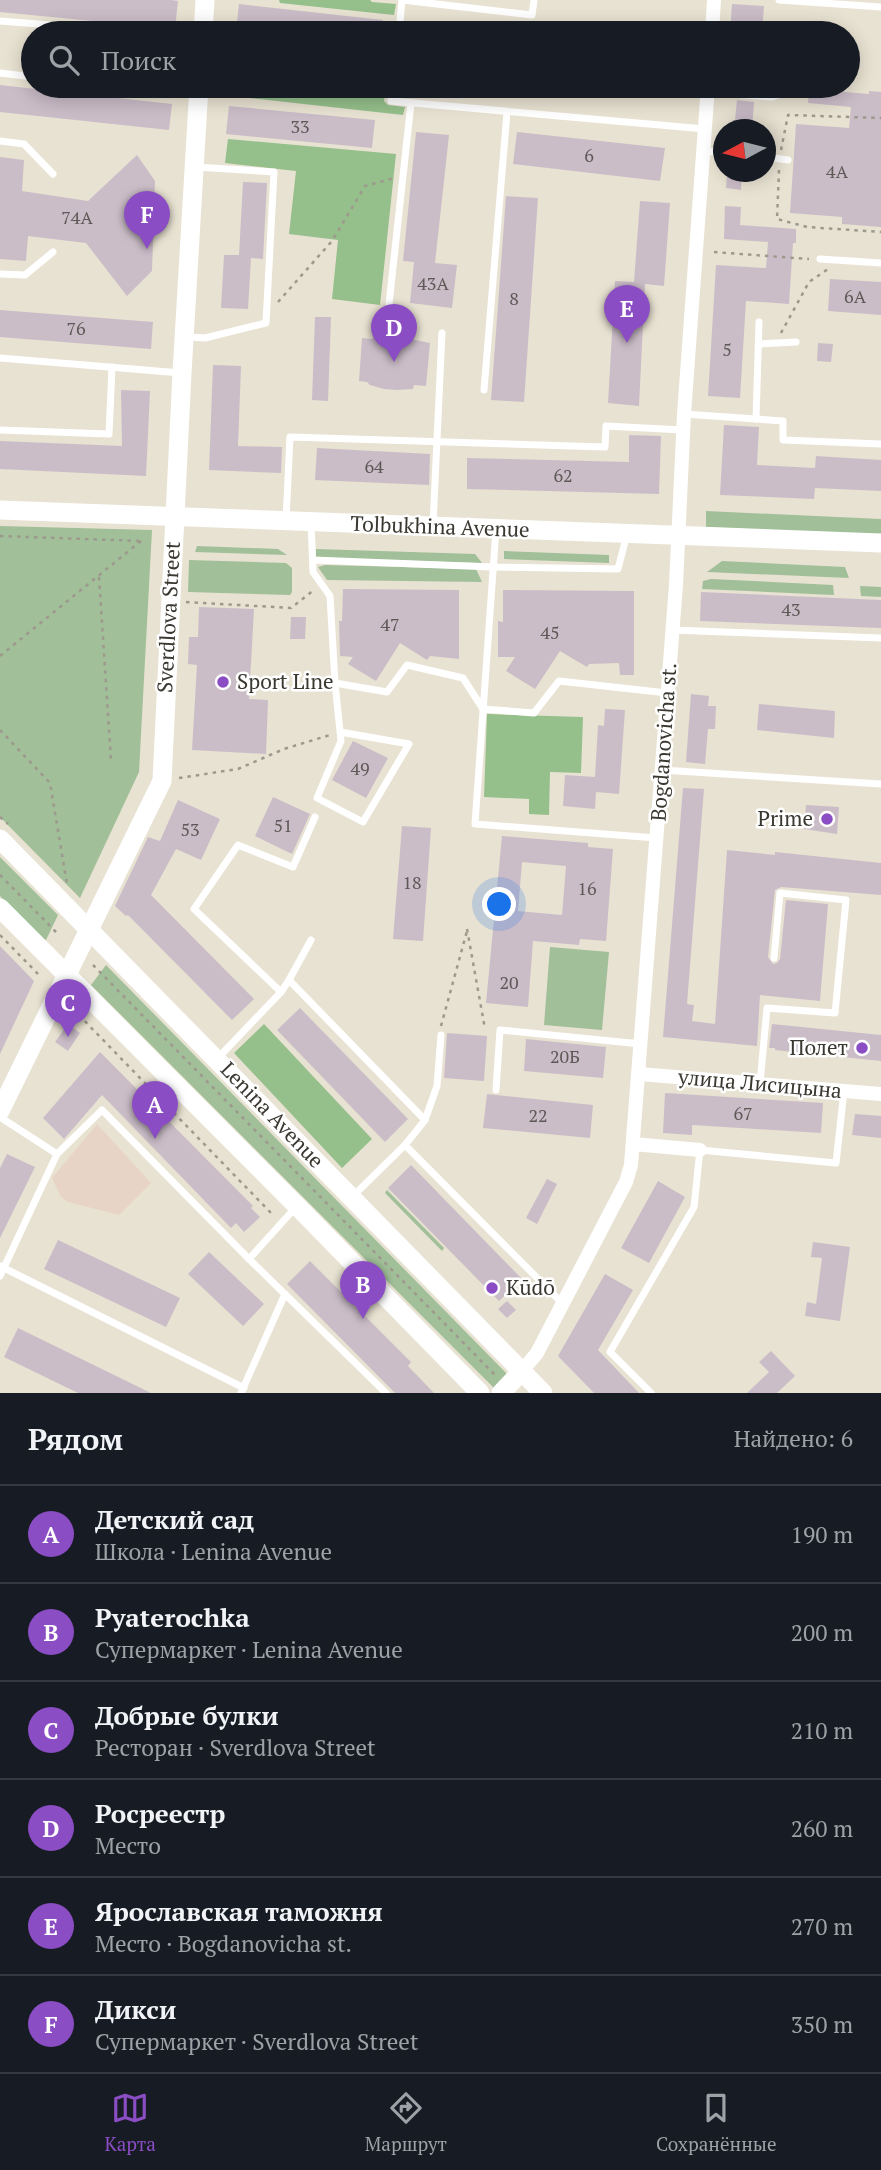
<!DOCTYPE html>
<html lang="ru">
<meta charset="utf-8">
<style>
:root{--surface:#171b24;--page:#242831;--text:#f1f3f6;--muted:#9ea1a6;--line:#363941;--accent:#8b4dc3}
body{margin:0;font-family:"PT Serif",serif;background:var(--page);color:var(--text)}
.compass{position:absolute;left:713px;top:119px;width:63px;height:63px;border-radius:50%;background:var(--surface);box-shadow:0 4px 18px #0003;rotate:263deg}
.you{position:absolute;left:500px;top:905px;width:24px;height:24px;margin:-18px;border:5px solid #fff;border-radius:50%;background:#1a73e8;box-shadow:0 0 0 10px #1a73e833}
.badge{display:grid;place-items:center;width:46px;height:46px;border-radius:50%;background:var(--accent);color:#fff;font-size:23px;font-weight:700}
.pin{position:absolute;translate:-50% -58px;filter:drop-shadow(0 2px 4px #0008)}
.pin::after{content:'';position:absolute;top:37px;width:24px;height:21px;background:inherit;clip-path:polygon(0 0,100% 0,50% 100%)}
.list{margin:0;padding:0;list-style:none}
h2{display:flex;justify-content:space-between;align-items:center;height:91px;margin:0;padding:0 28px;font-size:30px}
h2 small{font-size:23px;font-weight:400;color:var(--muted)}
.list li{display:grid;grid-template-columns:46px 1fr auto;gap:21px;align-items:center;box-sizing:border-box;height:98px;padding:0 28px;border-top:2px solid var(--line)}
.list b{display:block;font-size:26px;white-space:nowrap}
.list p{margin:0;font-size:23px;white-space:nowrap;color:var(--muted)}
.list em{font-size:23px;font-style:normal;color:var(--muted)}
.icon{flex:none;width:38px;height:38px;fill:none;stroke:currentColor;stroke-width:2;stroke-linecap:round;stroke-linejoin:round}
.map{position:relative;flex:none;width:881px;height:1393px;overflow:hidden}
.search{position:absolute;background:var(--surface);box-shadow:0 4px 18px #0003;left:21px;right:21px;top:21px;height:77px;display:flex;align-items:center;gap:18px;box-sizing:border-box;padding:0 24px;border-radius:38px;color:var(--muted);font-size:26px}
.sheet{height:679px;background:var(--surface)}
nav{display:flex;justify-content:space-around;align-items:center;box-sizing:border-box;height:98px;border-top:2px solid var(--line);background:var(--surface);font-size:19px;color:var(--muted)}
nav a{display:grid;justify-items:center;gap:4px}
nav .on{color:var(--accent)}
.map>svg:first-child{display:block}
</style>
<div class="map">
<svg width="881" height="1393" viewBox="0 0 881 1393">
<rect width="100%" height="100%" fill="#e8e2d2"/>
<polygon fill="#e8d4c6" points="97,1124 151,1183 119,1215 68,1202 61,1197 52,1178"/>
<g fill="#a1bf99">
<polygon points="706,511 881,519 881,535 706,527"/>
<polygon points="0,526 152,530 139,772 80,898 0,817"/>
<polygon points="197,546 278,549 287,555 195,552"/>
<polygon points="316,549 475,554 482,563 316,558"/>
<polygon points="504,551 609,555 609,563 504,559"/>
<polygon points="189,560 286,563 292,568 292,592 290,595 188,592"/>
<polygon points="722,561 845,567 849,578 707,572"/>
<polygon points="325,565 476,569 482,582 327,580 318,567"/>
<polygon points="711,579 833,585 834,595 702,589 703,581"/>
<polygon points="860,586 881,587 881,597 861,596"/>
<polygon points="0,857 58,915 45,942 0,896"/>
<polygon points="550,947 609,952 602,1030 544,1025"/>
<polygon points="106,965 509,1376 495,1389 91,985"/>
<polygon points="387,1190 444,1248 442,1251 385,1193"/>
</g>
<g fill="#95bf8b">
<polygon points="279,0 370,0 372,2 396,4 394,15 280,3"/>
<polygon points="231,86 386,86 384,101 388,105 405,107 403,115 231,96"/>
<polygon points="228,139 396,154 380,305 332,299 338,240 289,234 296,171 225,163"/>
<polygon points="487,714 583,717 581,773 550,772 549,815 529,814 529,799 484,797"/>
<polygon points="264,1024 372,1139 342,1168 234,1053"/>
</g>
<g fill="#cbbdc8" fill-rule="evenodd">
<polygon points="0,0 171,0 178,1 175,29 0,12"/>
<polygon points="239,4 383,20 382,33 236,32"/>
<polygon points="732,4 764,6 762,33 730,33"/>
<polygon points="0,85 172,104 169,130 0,112"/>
<polygon points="809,89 869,94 869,91 881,92 881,227 842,224 842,217 790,213 796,124 849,128 851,107 808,103"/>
<polygon points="737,100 754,102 752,130 734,130"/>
<polygon points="229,106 375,120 372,148 226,134"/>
<polygon points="416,132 449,135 435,263 457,265 452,308 410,303 414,262 403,261"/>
<polygon points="517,132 665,148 660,181 513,164"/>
<polygon points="137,155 155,181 152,271 127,296 86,243 28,236 26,261 0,259 0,157 24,160 22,191 88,201"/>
<polygon points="727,172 742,172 741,190 726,188"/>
<polygon points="243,182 267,183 263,259 251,258 248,309 221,308 224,255 239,255"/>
<polygon points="506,196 538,198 524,402 491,400"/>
<polygon points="640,201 670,203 664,286 645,284 639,406 608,403 615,281 634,282"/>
<polygon points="725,206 741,207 740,225 796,229 796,243 793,243 789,304 746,301 740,398 708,396 716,265 766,268 768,242 724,239"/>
<polygon points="830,279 881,282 881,315 828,311"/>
<polygon points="0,310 153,322 151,349 0,337"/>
<polygon points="315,317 331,317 328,401 312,400"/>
<polygon points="376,335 391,335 430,343 426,386 414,385 413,389 397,390 384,389 370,385 367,382 359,381 362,338 372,339"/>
<polygon points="818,343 833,344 831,362 817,361"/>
<polygon points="213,365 241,366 238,446 282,447 281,473 209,470"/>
<polygon points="121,390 150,391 146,476 0,469 0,441 122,446"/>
<polygon points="724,425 759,427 757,465 815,468 816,456 881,460 881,491 815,488 814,499 720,495"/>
<polygon points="629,435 661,436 659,494 467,489 467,458 629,462"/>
<polygon points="317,448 430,454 429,485 315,480"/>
<polygon points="343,589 459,590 459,659 430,656 427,660 400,643 376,681 348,664 353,657 340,656 339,621 342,621"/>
<polygon points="503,590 634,591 634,675 620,675 619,663 589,664 587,667 560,651 535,689 506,671 515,657 498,657 498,621 503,622"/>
<polygon points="701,592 881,600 881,628 700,621"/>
<polygon points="199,607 254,609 249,699 268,700 266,754 192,750 197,665 188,664 189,637 198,637"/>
<polygon points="291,617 306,617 305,639 290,639"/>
<polygon points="691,694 709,696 708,706 716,706 715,729 708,729 705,764 686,762"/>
<polygon points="759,704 835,711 834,738 757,730"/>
<polygon points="605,709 625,710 619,794 596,792 595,809 563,806 565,775 595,777 598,725 604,726"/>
<polygon points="353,741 388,758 366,798 332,780"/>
<polygon points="683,788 704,789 687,1004 694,1005 692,1021 715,1024 727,850 775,855 775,852 881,863 881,895 781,887 775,890 768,957 773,964 777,963 780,959 786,900 828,904 820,1001 760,995 757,1046 663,1037"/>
<polygon points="273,797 310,814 292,854 255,836"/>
<polygon points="178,800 220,819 201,860 176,849 151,895 254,999 232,1020 128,915 126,916 115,906 148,837 160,841"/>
<polygon points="806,805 839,807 837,834 804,829"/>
<polygon points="402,826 431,828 423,941 393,939"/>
<path d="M502 836 588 843V847L613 849 606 941 580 939 579 945 533 941 528 1007 486 1003ZM522 862 566 866 562 915 518 911Z"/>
<polygon points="0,946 34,981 0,1054"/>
<polygon points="300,1008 408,1119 385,1142 277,1030"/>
<polygon points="68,1024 80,1033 68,1051 55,1042"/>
<polygon points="772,1024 881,1035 881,1061 775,1050 775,1048 769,1048"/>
<polygon points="447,1033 487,1036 484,1081 444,1078"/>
<polygon points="526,1039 606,1047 603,1078 524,1071"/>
<polygon points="100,1052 253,1206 251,1208 260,1217 244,1232 236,1223 231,1228 102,1095 64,1139 43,1118"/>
<polygon points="665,1093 823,1103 821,1133 692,1125 692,1135 663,1133"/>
<polygon points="487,1094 593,1105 590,1138 483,1128"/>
<polygon points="855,1114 881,1116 881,1138 852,1135"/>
<polygon points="7,1154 35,1167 0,1238 0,1168"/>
<polygon points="411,1165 522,1279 499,1301 388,1188"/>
<polygon points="547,1179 557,1184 537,1224 526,1218"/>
<polygon points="658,1181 685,1197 649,1263 621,1248"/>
<polygon points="58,1240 180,1298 166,1327 44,1269"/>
<polygon points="813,1242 850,1247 840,1321 805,1316 807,1302 816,1304 822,1258 811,1257"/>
<polygon points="209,1252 264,1304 243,1326 188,1274"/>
<polygon points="310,1261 411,1362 408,1366 434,1393 395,1393 287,1284"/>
<polygon points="605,1274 633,1290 598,1350 639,1393 594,1393 558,1356"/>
<polygon points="507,1301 516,1310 507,1318 498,1309"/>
<polygon points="18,1328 151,1393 78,1393 4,1357"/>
<polygon points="771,1351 795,1376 777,1393 747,1393 769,1372 759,1362"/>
</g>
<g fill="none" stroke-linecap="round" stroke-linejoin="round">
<g stroke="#9d998d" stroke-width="2.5" stroke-dasharray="3.5 5" stroke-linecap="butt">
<polyline points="781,150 788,115 881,118"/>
<polyline points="779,170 777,219 807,227 881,232"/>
<polyline points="714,252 809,259"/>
<polyline points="278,302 332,241 365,186 394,178"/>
<polyline points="781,333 809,282 828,269"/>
<polyline points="0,536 140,541"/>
<polyline points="99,577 111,760"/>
<polyline points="186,602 291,608 314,590"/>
<polyline points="0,656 141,541"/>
<polyline points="0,730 50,783 67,884"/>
<polyline points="179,778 238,769 284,749 330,735"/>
<polyline points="0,817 8,824"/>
<polyline points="0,875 57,933"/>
<polyline points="467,929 485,1029"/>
<polyline points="0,935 38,974"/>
<polyline points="93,965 495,1375"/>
<polyline points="73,1009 273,1215"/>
<polyline points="441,1026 467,931"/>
</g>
<g stroke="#fff" stroke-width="7">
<polyline points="779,0 881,7"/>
<polyline points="0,21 150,33"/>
<polyline points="399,33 402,0 532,15 534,0"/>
<polyline points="0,73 33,77"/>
<polyline points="124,86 198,93"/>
<polyline points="393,86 391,101 705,129"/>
<polyline points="708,92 772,97 782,94 787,86"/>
<polyline points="0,141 24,144 53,174"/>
<polyline points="703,151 724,153"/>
<polyline points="766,157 788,160"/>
<polyline points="820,259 881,263"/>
<polyline points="0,274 25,275 53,252"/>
<polyline points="389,304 411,103"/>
<polyline points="187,337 205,338 266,323 274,172 195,167"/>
<polyline points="759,344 796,342"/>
<polyline points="0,358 181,373"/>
<polyline points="484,390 507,112"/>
<polyline points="684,414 756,419 759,322"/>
<polyline points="756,419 783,421 783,440 881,444"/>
<polyline points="0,430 109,434 112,367"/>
<polyline points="286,520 290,437 605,447 606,426 683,430"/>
<polyline points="311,522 313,572 330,596 335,683 341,741 317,798 363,822 409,744 340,732"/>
<polyline points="433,525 442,333"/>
<polyline points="496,529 475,824 656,838"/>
<polyline points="313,560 493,567 618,569 627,534"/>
<polyline points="672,630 881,638"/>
<polyline points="335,683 387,692 407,665 463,678 483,709 534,713 559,681 667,693"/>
<polyline points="662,770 881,784"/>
<polyline points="289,980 311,940"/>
<polyline points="281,992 194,909 238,845 293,867 315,817"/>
<polyline points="217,1059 281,992 289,980 425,1120 405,1145"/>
<polyline points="760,1083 767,1008 835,1013 846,900 780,893 774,958"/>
<polyline points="496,1090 500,1030 641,1044"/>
<polyline points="0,1117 57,1154 102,1110 249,1259 295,1208"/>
<polyline points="425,1120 437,1086 441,1035"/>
<polyline points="352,1197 405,1145 563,1304"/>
<polyline points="249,1259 386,1393"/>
<polyline points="0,1266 244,1388"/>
<polyline points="0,1276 57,1154"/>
<polyline points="241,1393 285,1294"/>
<polyline points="651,1393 610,1352 694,1207 700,1150 836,1163 844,1091"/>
</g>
<g stroke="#fff" stroke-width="14">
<polyline points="712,33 714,0"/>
<polyline points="639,1074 881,1094"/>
<polyline points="633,1144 700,1150"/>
<polyline points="522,1371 537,1353 626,1182 631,1165 676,585 684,414 708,86"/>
</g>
<g stroke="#fff" stroke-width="19">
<polyline points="203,33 205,0"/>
<polyline points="0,510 881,543"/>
<polyline points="0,839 543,1393"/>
<polyline points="0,908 297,1206 480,1393"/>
<polyline points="0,1111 162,781 182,373 199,86"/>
<polyline points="501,1393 522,1371"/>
</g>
</g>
<g fill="#8b4dc3" stroke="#fff" stroke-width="2.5">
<circle cx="223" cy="682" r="7"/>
<circle cx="827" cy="819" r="7"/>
<circle cx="862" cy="1048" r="7"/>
<circle cx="492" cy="1288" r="7"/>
</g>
<g text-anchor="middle" stroke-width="5" stroke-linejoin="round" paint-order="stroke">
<g font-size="18" fill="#5e5957">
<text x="300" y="133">33</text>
<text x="589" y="162">6</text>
<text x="837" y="178">4А</text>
<text x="77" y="224">74А</text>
<text x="433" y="290">43А</text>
<text x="855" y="303">6А</text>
<text x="514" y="305">8</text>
<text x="76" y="335">76</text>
<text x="727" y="356">5</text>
<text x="374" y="473">64</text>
<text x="563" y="482">62</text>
<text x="791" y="616">43</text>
<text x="390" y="631">47</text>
<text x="550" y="639">45</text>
<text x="360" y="775">49</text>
<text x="283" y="832">51</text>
<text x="190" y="836">53</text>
<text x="412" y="889">18</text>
<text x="587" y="895">16</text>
<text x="509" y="989">20</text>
<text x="565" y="1063">20Б</text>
<text x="743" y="1120">67</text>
<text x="538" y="1122">22</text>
</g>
<g font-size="21" fill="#3a3831" stroke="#fff">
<text transform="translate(440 527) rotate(2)" y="7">Tolbukhina Avenue</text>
<text transform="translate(169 617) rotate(-87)" y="7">Sverdlova Street</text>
<text transform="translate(664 742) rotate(-86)" y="7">Bogdanovicha st.</text>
<text transform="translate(760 1084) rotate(5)" y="7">улица Лисицына</text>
<text transform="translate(272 1115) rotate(46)" y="7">Lenina Avenue</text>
</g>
<g font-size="21" fill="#3a3831" stroke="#fff" text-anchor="start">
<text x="237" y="689">Sport Line</text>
<text x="813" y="826" text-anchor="end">Prime</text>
<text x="848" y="1055" text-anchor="end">Полет</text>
<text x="506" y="1295">Kūdō</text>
</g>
</g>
</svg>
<svg class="compass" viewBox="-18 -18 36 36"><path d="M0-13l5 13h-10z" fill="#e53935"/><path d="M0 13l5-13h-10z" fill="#9ea1a6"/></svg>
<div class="you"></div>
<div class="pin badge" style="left:155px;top:1139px">A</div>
<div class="pin badge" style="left:363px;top:1319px">B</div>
<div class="pin badge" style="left:68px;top:1037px">C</div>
<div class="pin badge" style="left:394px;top:362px">D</div>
<div class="pin badge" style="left:627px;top:343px">E</div>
<div class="pin badge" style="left:147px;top:249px">F</div>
<div class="search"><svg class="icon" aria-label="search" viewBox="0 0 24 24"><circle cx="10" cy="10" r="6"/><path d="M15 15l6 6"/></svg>Поиск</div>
</div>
<section class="sheet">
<h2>Рядом<small>Найдено: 6</small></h2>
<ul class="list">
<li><span class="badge">A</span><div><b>Детский сад</b><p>Школа · Lenina Avenue</p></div><em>190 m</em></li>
<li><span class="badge">B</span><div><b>Pyaterochka</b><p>Супермаркет · Lenina Avenue</p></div><em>200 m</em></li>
<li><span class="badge">C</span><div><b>Добрые булки</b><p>Ресторан · Sverdlova Street</p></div><em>210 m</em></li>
<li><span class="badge">D</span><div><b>Росреестр</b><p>Место</p></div><em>260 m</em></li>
<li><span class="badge">E</span><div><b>Ярославская таможня</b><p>Место · Bogdanovicha st.</p></div><em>270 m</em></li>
<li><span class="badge">F</span><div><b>Дикси</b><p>Супермаркет · Sverdlova Street</p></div><em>350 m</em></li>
</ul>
</section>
<nav>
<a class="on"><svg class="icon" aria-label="map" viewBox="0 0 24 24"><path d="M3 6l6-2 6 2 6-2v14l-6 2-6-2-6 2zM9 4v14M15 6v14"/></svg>Карта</a>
<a><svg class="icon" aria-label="directions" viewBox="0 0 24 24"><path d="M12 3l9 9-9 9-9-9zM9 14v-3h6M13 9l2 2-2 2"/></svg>Маршрут</a>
<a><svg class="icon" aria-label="saved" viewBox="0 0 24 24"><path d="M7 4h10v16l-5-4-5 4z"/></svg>Сохранённые</a>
</nav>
